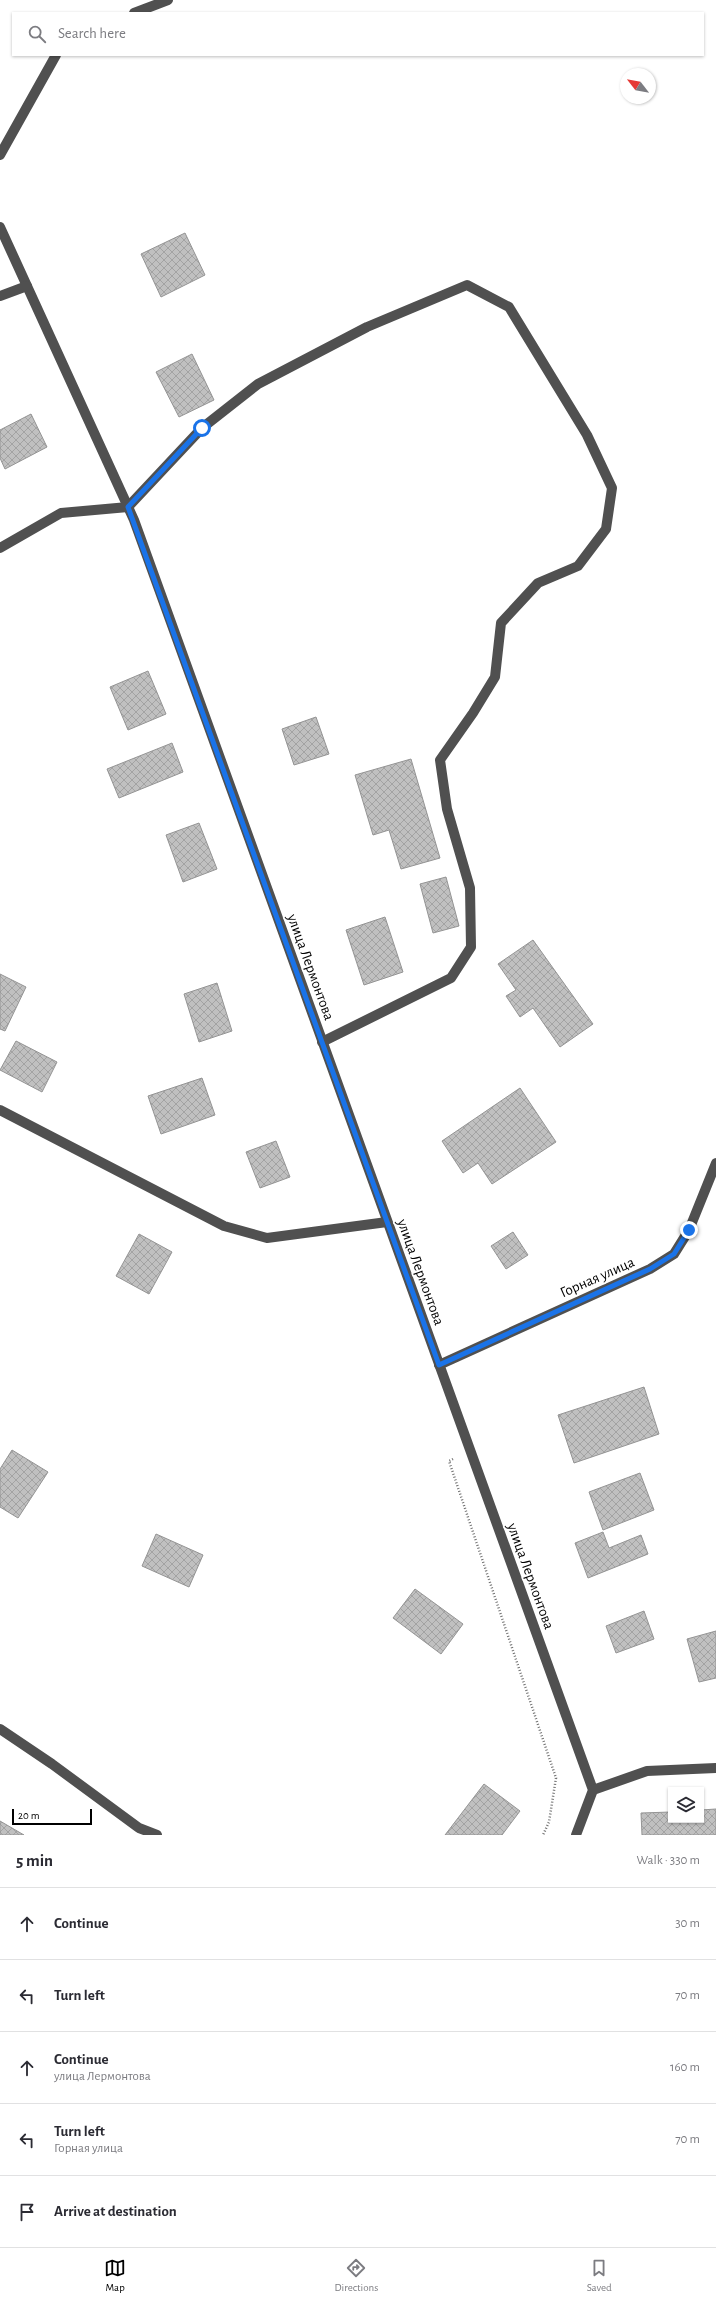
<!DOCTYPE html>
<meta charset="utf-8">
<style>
:root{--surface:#fff;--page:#f7f7f7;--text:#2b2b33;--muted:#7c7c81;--line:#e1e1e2;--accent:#000}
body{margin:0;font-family:"Alegreya Sans",sans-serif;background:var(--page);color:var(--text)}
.controls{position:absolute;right:12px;bottom:12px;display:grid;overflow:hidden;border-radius:0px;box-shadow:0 1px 3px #0004}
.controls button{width:36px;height:36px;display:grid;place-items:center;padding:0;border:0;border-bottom:1px solid var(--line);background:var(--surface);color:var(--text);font:20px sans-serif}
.compass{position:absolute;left:620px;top:68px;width:36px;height:36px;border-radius:50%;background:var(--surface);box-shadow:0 1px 3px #0004;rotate:301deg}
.scale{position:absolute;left:12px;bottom:10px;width:80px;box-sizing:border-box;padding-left:4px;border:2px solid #000;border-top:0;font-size:11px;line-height:14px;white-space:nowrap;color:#000;-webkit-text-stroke:3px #fff;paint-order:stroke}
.stop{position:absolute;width:12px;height:12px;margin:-9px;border:3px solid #1a73e8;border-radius:50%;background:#fff}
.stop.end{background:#1a73e8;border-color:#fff;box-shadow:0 1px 4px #0008}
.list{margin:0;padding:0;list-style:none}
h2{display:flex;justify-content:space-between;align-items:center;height:52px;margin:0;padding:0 16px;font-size:17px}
h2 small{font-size:13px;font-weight:400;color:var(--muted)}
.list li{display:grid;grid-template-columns:26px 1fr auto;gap:12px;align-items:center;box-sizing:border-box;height:72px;padding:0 16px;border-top:1px solid var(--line)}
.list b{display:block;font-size:15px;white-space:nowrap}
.list p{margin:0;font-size:13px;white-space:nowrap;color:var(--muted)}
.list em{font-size:13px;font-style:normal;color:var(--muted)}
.icon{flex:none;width:22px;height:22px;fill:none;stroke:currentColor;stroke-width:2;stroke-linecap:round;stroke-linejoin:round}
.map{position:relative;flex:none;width:716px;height:1835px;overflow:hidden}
.search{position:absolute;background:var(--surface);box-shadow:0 1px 3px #0004;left:12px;right:12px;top:12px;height:44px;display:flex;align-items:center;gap:10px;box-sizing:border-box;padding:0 14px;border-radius:0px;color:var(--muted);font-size:15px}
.sheet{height:412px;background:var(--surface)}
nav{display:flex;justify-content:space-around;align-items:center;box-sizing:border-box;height:56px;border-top:1px solid var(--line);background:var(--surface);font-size:11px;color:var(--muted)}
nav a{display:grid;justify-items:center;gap:2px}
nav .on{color:var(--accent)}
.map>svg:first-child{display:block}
</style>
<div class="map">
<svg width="716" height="1835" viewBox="0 0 716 1835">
<defs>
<pattern id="building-cross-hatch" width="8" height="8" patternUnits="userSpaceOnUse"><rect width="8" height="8" fill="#c0c0c0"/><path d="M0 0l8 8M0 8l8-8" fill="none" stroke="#a3a3a3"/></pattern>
</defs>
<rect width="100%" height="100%" fill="#fff"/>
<g fill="url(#building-cross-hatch)" stroke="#949494">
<polygon points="185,233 205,275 161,297 141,254"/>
<polygon points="192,354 214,400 179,417 156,372"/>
<polygon points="31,414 47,447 5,469 0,458 0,430"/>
<polygon points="148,671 166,714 128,730 110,687"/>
<polygon points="316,717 329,754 294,765 282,729"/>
<polygon points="172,743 183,772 119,798 107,769"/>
<polygon points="411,759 440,858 401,869 389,830 373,835 355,775"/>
<polygon points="199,823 217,869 183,882 166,835"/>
<polygon points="446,877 459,926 433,933 420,884"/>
<polygon points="385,917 403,972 364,985 346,930"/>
<polygon points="533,940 593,1024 560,1047 533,1008 520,1017 506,996 516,990 498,964"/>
<polygon points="0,974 26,987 5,1031 0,1029"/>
<polygon points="217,983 232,1031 199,1042 184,994"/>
<polygon points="16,1041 57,1062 42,1092 0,1070"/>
<polygon points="202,1078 215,1115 161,1134 148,1096"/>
<polygon points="520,1088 556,1142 492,1184 478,1163 463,1173 442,1141"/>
<polygon points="276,1141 290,1177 260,1188 246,1152"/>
<polygon points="513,1232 528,1255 506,1269 491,1246"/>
<polygon points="139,1234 172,1252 149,1294 116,1276"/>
<polygon points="644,1387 659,1434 574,1463 558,1415"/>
<polygon points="12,1450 48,1472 18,1518 0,1507 0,1469"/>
<polygon points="640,1473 654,1510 603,1530 589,1492"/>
<polygon points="603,1532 609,1548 641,1535 648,1554 588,1578 575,1543"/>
<polygon points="156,1534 203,1555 189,1587 142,1566"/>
<polygon points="415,1589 463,1624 441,1654 393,1618"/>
<polygon points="644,1611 654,1639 616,1653 606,1626"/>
<polygon points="716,1631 716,1678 699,1682 687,1639"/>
<polygon points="484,1784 520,1811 502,1835 445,1835"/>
<polygon points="716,1809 716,1835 642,1835 641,1813 671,1812 671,1820 701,1820 701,1810"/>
<polygon points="0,1821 24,1835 0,1835"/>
</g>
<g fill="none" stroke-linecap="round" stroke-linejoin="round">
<polyline stroke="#727272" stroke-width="2.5" stroke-dasharray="1 2" stroke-linecap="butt" points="453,1459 449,1461 556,1778 549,1822 543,1835"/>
<g stroke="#505050" stroke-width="10">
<polyline points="134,13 168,0"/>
<polyline points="0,155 56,55"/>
<polyline points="0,227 134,520 593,1790 576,1835"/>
<polyline points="0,296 27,286"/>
<polyline points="0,548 61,513 128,507 202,428 258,384 367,327 467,285 509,307 587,435 612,488 606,529 578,566 538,583 501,623 495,677 473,713 440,760 447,809 470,888 471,947 451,978 322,1042"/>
<polyline points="0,1110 224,1226 267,1238 387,1222"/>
<polyline points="439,1365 650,1269 674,1254 689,1230 716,1163"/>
<polyline points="0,1729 52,1764 139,1828 157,1835"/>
<polyline points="593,1790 647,1771 716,1768"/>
</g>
</g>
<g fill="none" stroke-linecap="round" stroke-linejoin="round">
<polyline stroke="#1a73e8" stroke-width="5" points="202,428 128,507 439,1365 650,1269 674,1254 689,1230"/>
</g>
<g text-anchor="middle" stroke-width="3.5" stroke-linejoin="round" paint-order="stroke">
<g font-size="15" fill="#000" stroke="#fff">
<text transform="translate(311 967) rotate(70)" y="5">улица Лермонтова</text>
<text transform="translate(421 1272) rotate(70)" y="5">улица Лермонтова</text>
<text transform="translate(597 1277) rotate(-24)" y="5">Горная улица</text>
<text transform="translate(531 1576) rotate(70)" y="5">улица Лермонтова</text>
</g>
</g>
</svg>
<div class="controls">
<button><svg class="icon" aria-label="layers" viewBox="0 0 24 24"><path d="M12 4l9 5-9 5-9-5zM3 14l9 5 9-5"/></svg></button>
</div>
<svg class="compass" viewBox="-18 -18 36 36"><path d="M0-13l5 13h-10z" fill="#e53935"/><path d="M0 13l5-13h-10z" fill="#7c7c81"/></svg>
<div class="scale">20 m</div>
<div class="stop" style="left:202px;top:428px"></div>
<div class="stop end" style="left:689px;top:1230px"></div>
<div class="search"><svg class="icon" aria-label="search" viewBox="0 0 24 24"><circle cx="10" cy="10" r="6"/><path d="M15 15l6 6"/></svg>Search here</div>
</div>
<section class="sheet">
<h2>5 min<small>Walk · 330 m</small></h2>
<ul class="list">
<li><svg class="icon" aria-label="ahead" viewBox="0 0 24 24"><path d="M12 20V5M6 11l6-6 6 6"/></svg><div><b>Continue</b></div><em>30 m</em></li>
<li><svg class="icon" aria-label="left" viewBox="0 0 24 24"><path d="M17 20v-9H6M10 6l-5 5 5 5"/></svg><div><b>Turn left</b></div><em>70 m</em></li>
<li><svg class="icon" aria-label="ahead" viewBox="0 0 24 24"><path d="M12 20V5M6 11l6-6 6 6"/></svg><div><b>Continue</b><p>улица Лермонтова</p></div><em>160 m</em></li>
<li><svg class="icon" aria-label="left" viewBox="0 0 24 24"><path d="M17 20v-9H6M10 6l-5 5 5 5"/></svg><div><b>Turn left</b><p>Горная улица</p></div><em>70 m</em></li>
<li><svg class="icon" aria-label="arrive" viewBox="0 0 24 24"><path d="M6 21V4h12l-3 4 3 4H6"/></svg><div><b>Arrive at destination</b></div></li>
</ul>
</section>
<nav>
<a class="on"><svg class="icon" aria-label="map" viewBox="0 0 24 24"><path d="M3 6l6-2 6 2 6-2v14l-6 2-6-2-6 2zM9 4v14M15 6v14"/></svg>Map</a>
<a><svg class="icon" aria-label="directions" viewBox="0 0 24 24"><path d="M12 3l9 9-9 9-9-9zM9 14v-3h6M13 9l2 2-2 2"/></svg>Directions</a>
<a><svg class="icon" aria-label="saved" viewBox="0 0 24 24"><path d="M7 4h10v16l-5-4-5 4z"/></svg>Saved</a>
</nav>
